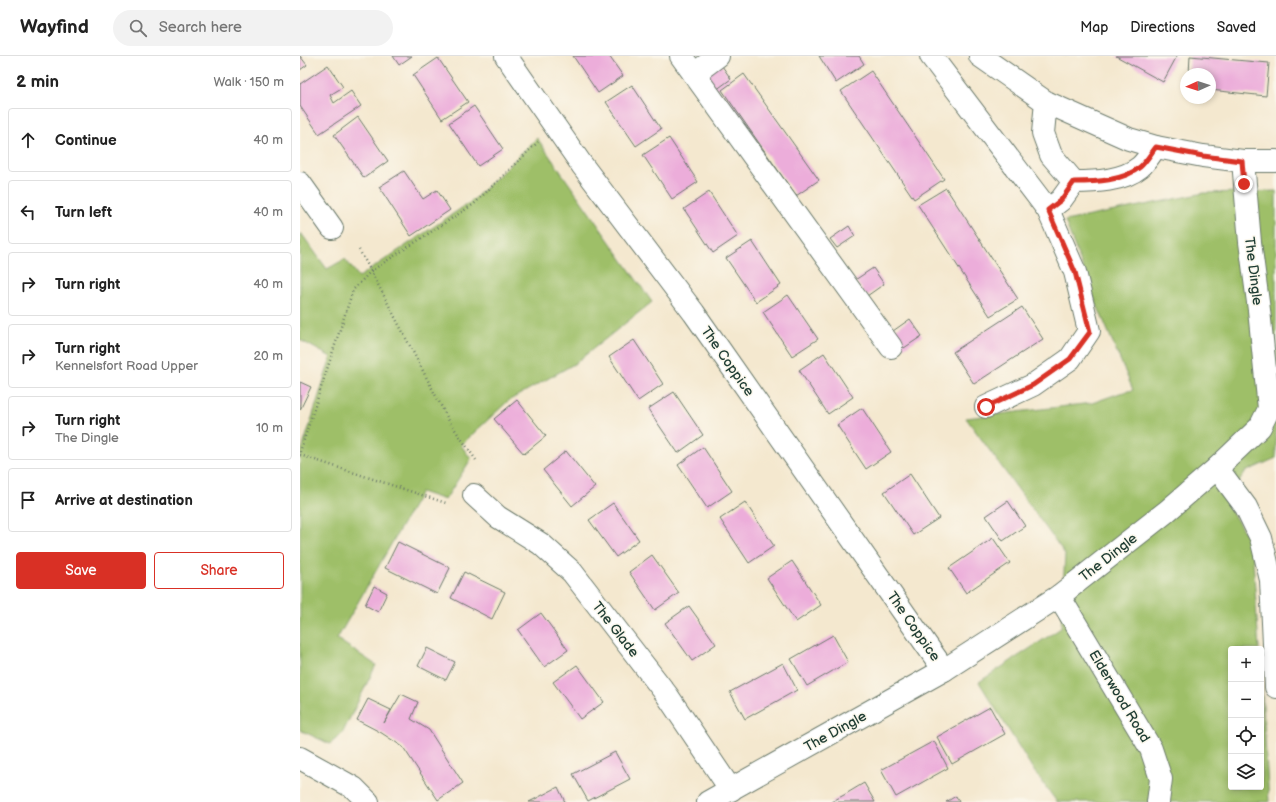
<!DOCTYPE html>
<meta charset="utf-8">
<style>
:root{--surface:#fff;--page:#f2f2f2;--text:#222;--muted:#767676;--line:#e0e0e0;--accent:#d93025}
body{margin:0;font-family:"Balsamiq Sans",sans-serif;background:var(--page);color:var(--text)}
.controls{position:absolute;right:12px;bottom:12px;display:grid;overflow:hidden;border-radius:4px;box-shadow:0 2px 6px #0003}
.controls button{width:36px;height:36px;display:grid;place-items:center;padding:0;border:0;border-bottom:1px solid var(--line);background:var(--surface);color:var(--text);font:20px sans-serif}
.compass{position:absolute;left:880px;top:12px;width:36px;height:36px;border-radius:50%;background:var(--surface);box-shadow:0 2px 6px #0003;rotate:267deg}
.stop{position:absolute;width:12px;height:12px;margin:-9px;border:3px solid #d93025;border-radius:50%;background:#fff}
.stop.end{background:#d93025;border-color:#fff;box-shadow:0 1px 4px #0008}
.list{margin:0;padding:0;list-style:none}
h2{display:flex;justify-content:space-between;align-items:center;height:52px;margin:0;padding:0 16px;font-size:17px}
h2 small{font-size:13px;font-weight:400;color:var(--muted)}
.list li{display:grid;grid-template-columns:26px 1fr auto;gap:12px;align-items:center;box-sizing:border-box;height:64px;margin:0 8px 8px;padding:0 8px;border:1px solid var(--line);border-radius:4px}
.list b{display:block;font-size:15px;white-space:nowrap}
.list p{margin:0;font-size:13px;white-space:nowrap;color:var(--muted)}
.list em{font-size:13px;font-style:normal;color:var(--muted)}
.actions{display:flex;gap:8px;padding:12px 16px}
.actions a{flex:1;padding:9px 0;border:1px solid var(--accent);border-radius:4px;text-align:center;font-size:14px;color:var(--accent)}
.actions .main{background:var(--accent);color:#fff}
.icon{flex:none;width:22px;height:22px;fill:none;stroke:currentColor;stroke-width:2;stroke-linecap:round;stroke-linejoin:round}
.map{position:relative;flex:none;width:976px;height:746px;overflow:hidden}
header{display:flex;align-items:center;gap:24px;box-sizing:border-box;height:56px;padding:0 20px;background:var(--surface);border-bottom:1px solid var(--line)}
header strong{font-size:19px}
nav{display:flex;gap:22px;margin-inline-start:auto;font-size:14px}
.search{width:280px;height:36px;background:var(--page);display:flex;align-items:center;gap:10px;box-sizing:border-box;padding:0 14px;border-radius:22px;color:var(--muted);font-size:15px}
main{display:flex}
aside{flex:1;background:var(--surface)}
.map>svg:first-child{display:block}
</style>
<header>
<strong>Wayfind</strong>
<div class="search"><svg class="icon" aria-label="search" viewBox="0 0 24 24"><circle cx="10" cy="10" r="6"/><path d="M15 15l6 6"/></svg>Search here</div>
<nav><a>Map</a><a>Directions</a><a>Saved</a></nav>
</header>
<main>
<aside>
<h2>2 min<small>Walk · 150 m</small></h2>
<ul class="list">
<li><svg class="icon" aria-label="ahead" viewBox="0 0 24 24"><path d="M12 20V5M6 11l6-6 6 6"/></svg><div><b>Continue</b></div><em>40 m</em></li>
<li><svg class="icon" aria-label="left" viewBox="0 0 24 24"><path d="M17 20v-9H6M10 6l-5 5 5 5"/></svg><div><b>Turn left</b></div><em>40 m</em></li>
<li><svg class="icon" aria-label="right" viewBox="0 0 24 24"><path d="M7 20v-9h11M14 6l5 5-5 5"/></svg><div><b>Turn right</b></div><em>40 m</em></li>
<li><svg class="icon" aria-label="right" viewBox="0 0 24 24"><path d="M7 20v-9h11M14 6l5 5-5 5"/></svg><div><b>Turn right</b><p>Kennelsfort Road Upper</p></div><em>20 m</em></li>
<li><svg class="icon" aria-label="right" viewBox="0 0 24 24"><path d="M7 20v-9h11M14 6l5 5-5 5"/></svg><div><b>Turn right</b><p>The Dingle</p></div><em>10 m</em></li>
<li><svg class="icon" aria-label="arrive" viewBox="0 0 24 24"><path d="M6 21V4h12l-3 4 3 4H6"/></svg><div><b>Arrive at destination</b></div></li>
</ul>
<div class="actions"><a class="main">Save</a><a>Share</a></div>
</aside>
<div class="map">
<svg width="976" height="746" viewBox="0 0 976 746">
<rect width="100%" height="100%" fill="#fbf7ec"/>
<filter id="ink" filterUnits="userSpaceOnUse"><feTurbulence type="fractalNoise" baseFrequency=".025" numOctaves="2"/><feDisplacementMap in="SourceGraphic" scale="8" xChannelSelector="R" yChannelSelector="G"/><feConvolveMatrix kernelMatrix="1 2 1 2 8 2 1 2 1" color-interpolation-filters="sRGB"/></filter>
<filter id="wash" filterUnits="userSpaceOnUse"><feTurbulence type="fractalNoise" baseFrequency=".012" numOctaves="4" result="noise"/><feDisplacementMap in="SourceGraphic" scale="16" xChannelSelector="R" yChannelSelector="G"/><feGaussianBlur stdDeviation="0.9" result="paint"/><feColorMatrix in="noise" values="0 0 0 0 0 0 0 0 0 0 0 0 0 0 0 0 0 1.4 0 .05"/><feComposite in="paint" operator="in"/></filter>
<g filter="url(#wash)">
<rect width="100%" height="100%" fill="#f4e8cf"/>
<g fill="#9ebf68" stroke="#5e7e4e">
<polygon points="237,82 352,246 274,308 208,345 161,389 171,403 145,444 121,436 37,583 76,609 42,678 30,688 0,674 0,400 31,301 0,284 0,178 1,177 27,213 45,203 59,221 172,145"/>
<polygon points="976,135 976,402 945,416 926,447 952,488 959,593 931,593 931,731 961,731 961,621 969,746 757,746 734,715 679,626 761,572 765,498 666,362 792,347 820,337 833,334 794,242 765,165 904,137"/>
</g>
<g id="blocks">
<g fill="#ecadda">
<polygon points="0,0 7,9 0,14"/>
<polygon points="93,0 112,0 99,9"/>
<polygon points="273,0 309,0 323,20 298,37"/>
<polygon points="519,0 559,0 564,8 536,27"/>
<polygon points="816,0 877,0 863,26"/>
<polygon points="890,0 969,7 966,40 910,34 910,18 889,18"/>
<polygon points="138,2 168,46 142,63 113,19"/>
<polygon points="420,7 431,23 416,34 405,18"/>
<polygon points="28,9 43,31 30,39 34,47 51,35 61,50 19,78 0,50 0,28"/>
<polygon points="571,15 644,123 614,143 541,35"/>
<polygon points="444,18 519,124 496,140 422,34"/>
<polygon points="332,29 361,73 336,90 306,46"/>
<polygon points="174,50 203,93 178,110 149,67"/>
<polygon points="58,61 88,105 64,122 34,79"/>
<polygon points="369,82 398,126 372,143 343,99"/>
<polygon points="104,115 123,143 137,134 150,154 111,180 79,131"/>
<polygon points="646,132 718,243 690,260 618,149"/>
<polygon points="409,136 438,180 413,197 384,153"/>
<polygon points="549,170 555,180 537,192 530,183"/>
<polygon points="452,185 481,229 456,246 426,202"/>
<polygon points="573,212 584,228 567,240 555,224"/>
<polygon points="488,239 518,283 492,300 463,256"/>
<polygon points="722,251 743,283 674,328 653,296"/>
<polygon points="610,263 622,280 604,292 593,275"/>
<polygon points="334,284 363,328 338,345 309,301"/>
<polygon points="524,297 553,341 528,358 499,314"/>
<polygon points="0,326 11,331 0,354"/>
<polygon points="374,336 403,379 378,397 348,353"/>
<polygon points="217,344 246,380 224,398 194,363"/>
<polygon points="562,352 591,396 566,413 537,369"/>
<polygon points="403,391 432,435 407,452 378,409"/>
<polygon points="266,395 295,431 272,450 243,414"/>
<polygon points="610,418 639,462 613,479 584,436"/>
<polygon points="708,445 725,470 703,485 686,460"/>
<polygon points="445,446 474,490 449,507 420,463"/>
<polygon points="313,447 339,484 316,501 289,464"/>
<polygon points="693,482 710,507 666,537 649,512"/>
<polygon points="98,486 150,512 137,538 85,512"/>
<polygon points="352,499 379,537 355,554 329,516"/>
<polygon points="492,505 521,549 496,566 467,522"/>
<polygon points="164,516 205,536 192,563 151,542"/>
<polygon points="74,530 87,537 78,556 65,549"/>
<polygon points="389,550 416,588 392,605 365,567"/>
<polygon points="241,557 268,594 244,611 218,574"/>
<polygon points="533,579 548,606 507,630 491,603"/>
<polygon points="127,592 155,606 146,624 118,610"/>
<polygon points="483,607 497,634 445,663 430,636"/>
<polygon points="277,609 304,646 280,663 253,626"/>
<polygon points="101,638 118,646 111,663 129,674 163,727 138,744 103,691 80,676 57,664 68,643 91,654 84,667"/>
<polygon points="690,651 705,678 652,708 637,681"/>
<polygon points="634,685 648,712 596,741 581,714"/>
<polygon points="315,696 330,723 288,745 273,718"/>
<polygon points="564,727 575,746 531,746 544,739"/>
<polygon points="258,731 265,746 229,746 237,742"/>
<polygon points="656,740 659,746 646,746"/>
</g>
</g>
</g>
<g filter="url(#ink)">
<use href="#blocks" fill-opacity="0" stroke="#6a796a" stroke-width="1"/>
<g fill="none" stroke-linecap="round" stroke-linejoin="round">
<defs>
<g id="minor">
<polyline points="206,0 282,109 394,257 644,614"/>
<polyline points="381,0 591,291"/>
<polyline points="631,0 748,154 775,216 789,275 770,303 733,329 686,351"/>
<polyline points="680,0 746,46 829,83 856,91 903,100 943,105 976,105"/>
<polyline points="394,18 418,0"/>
<path d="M746 46 743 77 751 99 774 126C795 126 823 125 840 111 846 106 851 97 856 91"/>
<polyline points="0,127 32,172"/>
<polyline points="748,154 761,144 774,126"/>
<polyline points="917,412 946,451 961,482 971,524 976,631"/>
<polyline points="174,439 198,461 241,488 272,516 367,639 431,734"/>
<polyline points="759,540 851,693 861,723 858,746"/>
<polyline points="0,702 54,732 68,746"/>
<polyline points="408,746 644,614 759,540 866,456 917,412 960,371 969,353 959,254 950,186 943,105"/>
</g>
</defs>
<use href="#minor" stroke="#6a796a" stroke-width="24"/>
<g stroke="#6a796a" stroke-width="2.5" stroke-dasharray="1 3" stroke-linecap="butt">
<polyline points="0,396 53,234 71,215 58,192"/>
<polyline points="0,399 146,447"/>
<polyline points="176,404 149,365 71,215 174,148 238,86"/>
</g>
<use href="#minor" stroke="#fff" stroke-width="22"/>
</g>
</g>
<g fill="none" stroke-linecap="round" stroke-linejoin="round" filter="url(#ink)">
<path stroke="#d93025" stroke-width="5" d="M686 351 733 329 770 303 790 276 775 216 748 154 761 144 774 126C796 126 823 125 840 111 846 106 851 97 856 91L903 100 942 105 944 128"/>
</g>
<g text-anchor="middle" stroke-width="3" stroke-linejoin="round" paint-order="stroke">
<g font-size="14" fill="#1f3d34" stroke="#fbf7ec">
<text transform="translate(954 215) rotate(83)" y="5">The Dingle</text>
<text transform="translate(428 305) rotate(55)" y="5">The Coppice</text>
<text transform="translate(808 501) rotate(-38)" y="5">The Dingle</text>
<text transform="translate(614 570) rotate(55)" y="5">The Coppice</text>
<text transform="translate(316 573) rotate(52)" y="5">The Glade</text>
<text transform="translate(820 640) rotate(59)" y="5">Elderwood Road</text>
<text transform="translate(535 675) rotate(-29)" y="5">The Dingle</text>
</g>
</g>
</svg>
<div class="controls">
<button>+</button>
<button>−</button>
<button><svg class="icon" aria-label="locate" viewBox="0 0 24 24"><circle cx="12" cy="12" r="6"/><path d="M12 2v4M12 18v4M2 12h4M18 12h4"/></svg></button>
<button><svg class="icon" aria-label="layers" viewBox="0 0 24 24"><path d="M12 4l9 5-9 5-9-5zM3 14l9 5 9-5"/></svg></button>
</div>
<svg class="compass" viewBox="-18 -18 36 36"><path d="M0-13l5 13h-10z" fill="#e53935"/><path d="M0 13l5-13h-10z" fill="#767676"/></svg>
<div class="stop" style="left:686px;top:351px"></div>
<div class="stop end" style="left:944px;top:128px"></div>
</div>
</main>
